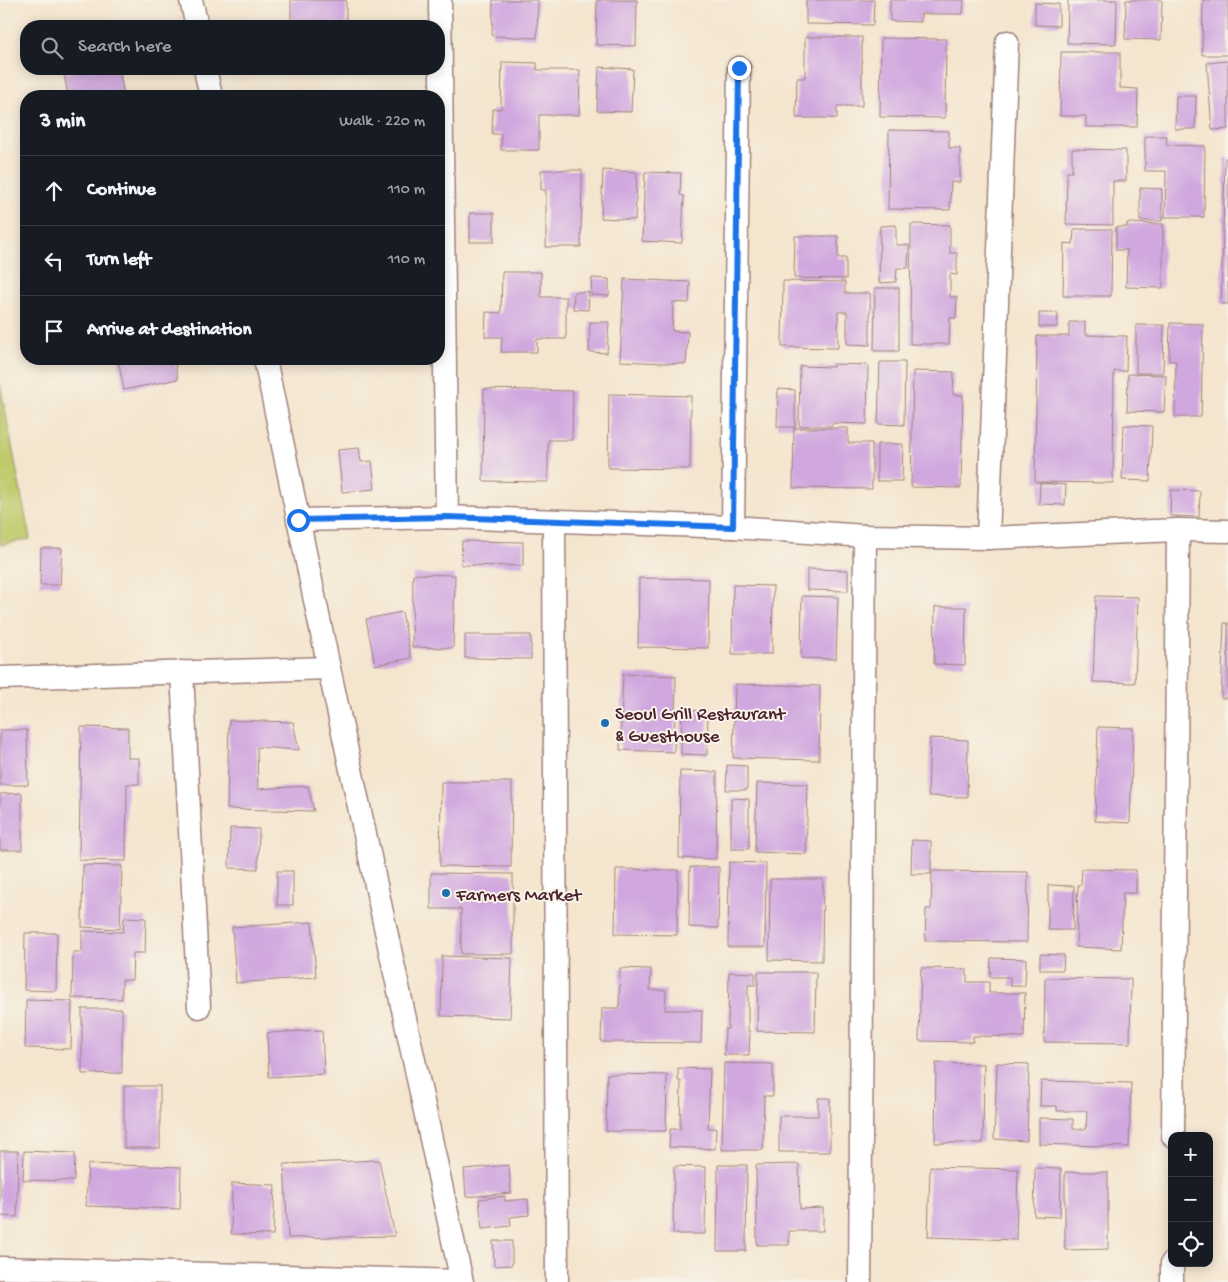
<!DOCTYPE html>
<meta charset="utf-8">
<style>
:root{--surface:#171b24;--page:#242831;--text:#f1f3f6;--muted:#9ea1a6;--line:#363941}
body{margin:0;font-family:"Gochi Hand",sans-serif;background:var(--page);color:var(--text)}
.controls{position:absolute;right:15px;bottom:15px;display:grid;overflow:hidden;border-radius:10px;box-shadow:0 2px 12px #0003}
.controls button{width:45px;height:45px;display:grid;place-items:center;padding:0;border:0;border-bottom:1px solid var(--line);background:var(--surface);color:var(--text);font:25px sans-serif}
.stop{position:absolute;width:15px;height:15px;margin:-11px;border:4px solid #1a73e8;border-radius:50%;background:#fff}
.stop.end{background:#1a73e8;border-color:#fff;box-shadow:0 1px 5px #0008}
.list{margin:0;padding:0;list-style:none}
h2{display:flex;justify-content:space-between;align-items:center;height:65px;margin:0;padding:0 20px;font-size:21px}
h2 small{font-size:16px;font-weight:400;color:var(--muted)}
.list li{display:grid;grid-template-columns:32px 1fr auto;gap:15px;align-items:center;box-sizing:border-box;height:70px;padding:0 20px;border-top:1px solid var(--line)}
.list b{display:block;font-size:19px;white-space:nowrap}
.list em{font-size:16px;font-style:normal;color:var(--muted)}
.icon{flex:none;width:28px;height:28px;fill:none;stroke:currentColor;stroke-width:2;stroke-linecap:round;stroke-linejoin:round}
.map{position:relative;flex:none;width:1228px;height:1282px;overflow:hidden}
.search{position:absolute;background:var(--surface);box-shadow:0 2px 12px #0003;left:20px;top:20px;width:425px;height:55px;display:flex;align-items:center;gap:12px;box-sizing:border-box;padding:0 18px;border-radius:20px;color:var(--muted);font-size:19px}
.panel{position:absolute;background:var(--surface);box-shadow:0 2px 12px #0003;left:20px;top:90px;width:425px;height:275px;border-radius:20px}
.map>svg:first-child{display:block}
</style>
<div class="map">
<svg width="1228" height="1282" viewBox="0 0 1228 1282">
<rect width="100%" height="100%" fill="#f7f3e8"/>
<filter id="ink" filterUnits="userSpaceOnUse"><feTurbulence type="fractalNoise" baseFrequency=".02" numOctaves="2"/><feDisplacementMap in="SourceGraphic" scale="10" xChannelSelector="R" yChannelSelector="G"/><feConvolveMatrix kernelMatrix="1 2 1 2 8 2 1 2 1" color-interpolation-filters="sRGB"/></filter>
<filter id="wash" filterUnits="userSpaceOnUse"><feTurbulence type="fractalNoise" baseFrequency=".0096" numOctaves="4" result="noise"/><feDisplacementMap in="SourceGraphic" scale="20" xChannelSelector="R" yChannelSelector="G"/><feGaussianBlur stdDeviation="1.12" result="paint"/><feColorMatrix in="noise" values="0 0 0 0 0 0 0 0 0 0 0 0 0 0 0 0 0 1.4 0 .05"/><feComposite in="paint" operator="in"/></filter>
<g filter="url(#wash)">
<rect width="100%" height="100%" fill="#f4e5ce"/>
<polygon fill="#beca6b" stroke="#84744b" points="0,384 30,539 0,545"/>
<g id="blocks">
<g fill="#d0a7df">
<rect x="291" y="0" width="55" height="26"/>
<polygon points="493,0 538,0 537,38 492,36"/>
<polygon points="597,0 637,0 636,46 596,45"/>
<polygon points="806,0 874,0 873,25 806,24"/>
<polygon points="890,0 964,0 963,14 921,14 921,22 890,21"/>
<polygon points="1068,0 1117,0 1116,44 1067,43"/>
<polygon points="1126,0 1162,0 1161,40 1125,39"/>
<polygon points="1203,0 1228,0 1228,55 1202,55"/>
<polygon points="1035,3 1059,4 1059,26 1035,25"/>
<polygon points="805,37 862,37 862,106 837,106 837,118 796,118 797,78 805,78"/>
<polygon points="881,38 946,39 945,118 880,117"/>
<polygon points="1061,52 1120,52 1120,88 1138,89 1137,127 1086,127 1086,116 1060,116"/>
<polygon points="1228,61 1228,129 1212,130 1207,63"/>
<polygon points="502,62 537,63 537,70 580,70 579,115 539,115 539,150 501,150 501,134 492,134 493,109 501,109"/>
<polygon points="599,67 633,69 631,112 597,111"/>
<polygon points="83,69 119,69 124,96 68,96 64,73"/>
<polygon points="1176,96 1196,96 1195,129 1175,129"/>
<polygon points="889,130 949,131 949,148 960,148 960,182 951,182 950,210 888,209"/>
<polygon points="1145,136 1167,136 1166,145 1205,146 1204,217 1165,217 1166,171 1145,171"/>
<polygon points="1072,149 1126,150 1126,181 1113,181 1113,225 1066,224 1067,172 1072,172"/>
<polygon points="1225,158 1228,158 1228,304 1221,304"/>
<polygon points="541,170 582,170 581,247 546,247 546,190 541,190"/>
<polygon points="603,170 637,172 635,220 601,218"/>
<polygon points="645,172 681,173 680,195 684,196 682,243 642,241"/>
<polygon points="1140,188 1162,189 1162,221 1140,221"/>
<rect x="470" y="213" width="24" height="29"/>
<polygon points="1127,223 1163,224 1163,288 1126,287 1127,250 1116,250 1116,227 1127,227"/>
<polygon points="911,224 950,225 950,253 957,253 957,275 950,274 950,297 957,297 956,318 950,318 949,344 910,344"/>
<polygon points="896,225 896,245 909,245 908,268 897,268 896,282 879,283 880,226"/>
<polygon points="1074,229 1112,229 1111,296 1063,296 1064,243 1073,244"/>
<polygon points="795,236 838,236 838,258 846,258 846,279 794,278"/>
<polygon points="502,272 541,272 541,297 566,297 566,339 537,339 537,352 501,352 502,337 485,337 486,312 501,313"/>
<polygon points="592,278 609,279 609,296 591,295"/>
<polygon points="624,279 690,282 689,303 673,302 672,331 688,332 686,364 620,361"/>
<polygon points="783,281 845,282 845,293 870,293 870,345 847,344 847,312 838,312 838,348 782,347"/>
<polygon points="875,288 899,288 899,351 874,351"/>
<polygon points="574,292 589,292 588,310 573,309"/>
<polygon points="1039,313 1058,313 1057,327 1039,327"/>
<polygon points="590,322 609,322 607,353 589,352"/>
<polygon points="1069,322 1085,322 1085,335 1127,336 1126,371 1114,371 1113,483 1035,482 1037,336 1069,336"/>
<polygon points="1170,323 1203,324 1201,417 1175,417 1176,361 1169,361"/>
<polygon points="1136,325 1164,325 1163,373 1136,373"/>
<polygon points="118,359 174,359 178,379 124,390"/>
<polygon points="880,362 905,362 904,425 878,424"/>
<polygon points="833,364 868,365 867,424 832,423 832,426 799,426 800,366 833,367"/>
<polygon points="913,371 954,372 953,395 963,395 961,488 911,487"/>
<polygon points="1128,374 1166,375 1164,412 1127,411"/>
<polygon points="484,389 573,391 572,440 548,440 548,482 483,481"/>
<polygon points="778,389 795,390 795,427 777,427"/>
<polygon points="609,394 691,396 690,469 608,468"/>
<polygon points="1124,425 1152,426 1150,481 1122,480"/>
<polygon points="794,428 848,428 848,443 872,443 872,489 793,488"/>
<polygon points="877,444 903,444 902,481 877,481"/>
<polygon points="359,448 361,462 372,461 375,489 342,492 338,450"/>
<polygon points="1040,483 1066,485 1065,505 1039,504"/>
<polygon points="1171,490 1200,491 1199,517 1170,516"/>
<polygon points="462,541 523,542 523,566 461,565"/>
<polygon points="41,548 62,548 60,585 40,585"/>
<polygon points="807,569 848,570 848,591 807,590"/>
<polygon points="413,574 455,575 453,648 412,647"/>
<polygon points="639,578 709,579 708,648 638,647"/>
<polygon points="733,585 773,586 772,654 732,654"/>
<polygon points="802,596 838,597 836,659 801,658"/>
<polygon points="1096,596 1138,597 1135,683 1093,682"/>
<polygon points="935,607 966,607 965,665 934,664"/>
<polygon points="402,612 411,658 375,665 366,619"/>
<polygon points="1224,623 1228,623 1228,698 1221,698"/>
<polygon points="465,635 531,635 531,659 465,658"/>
<polygon points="623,674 676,676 674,752 620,750"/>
<polygon points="735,684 820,686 819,760 733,758"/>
<polygon points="682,710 708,711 707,755 681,754"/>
<polygon points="229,720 293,722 299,750 257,747 258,789 308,786 314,811 227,809"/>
<polygon points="81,727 128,728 128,758 139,758 139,784 127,784 126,861 79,860"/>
<polygon points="1098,727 1133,728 1130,823 1095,821"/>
<polygon points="0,730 27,730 28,785 0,785"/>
<polygon points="930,738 968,740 967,797 928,796"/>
<polygon points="727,765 747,766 747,790 726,790"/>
<polygon points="680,771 717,772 716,859 679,858"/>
<polygon points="441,782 512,782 511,867 440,866"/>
<polygon points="757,783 808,784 806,854 755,852"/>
<polygon points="22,793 22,850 0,850 0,794"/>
<polygon points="731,798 749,799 749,849 731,849"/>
<polygon points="230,828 259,829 258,869 229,868"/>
<polygon points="912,840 931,841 931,874 911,874"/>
<polygon points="729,862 766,863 765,947 728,947"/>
<polygon points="83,865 122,866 120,929 82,927"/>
<polygon points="690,867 719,867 718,928 689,927"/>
<polygon points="616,869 678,870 677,935 615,934"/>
<polygon points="1082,869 1136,870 1136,893 1123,893 1121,949 1076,947 1078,885 1081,885"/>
<rect x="277" y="871" width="16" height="34"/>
<polygon points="932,871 1028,872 1027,942 925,941 926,909 931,909"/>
<polygon points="431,873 513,874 513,954 461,954 461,909 431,909"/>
<polygon points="770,879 823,879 822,961 769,960"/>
<polygon points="1048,885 1074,886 1073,930 1048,930"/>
<polygon points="124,917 146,918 145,953 133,953 132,980 122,980 122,999 72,998 73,952 82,952 82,931 123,932"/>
<polygon points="312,922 316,977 236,983 232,927"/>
<polygon points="25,933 57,933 56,991 24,990"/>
<polygon points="1040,954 1064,955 1063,970 1040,970"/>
<polygon points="442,956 512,958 510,1018 441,1016"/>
<polygon points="991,958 1026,959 1025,986 1010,986 1010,977 990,977"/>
<polygon points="620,968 651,969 650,990 666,990 665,1010 702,1010 701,1043 601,1042 602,1008 619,1008"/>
<polygon points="921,968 967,969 967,982 989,982 989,993 1025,993 1024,1037 973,1036 973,1042 919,1041"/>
<polygon points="729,972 755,973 755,985 748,985 748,1031 750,1031 749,1055 724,1055 725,1029 728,1029"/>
<polygon points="758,972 816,972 815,1032 757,1031"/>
<polygon points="1045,978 1131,979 1130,1043 1044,1042"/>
<polygon points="26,1000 72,1001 71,1049 25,1048"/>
<polygon points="82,1009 122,1009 122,1073 82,1074"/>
<polygon points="322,1030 324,1074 269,1077 267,1033"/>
<polygon points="724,1063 773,1064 773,1096 764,1096 763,1150 722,1150"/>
<polygon points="936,1063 984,1064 983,1143 935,1143"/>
<polygon points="997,1063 1029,1064 1027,1141 994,1139"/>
<polygon points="678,1068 710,1069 708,1128 716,1128 715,1149 669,1147 670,1129 680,1129 681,1081 678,1081"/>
<polygon points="607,1074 667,1075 666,1131 606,1131"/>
<polygon points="1041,1081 1131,1083 1129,1147 1039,1144 1039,1118 1073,1119 1073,1129 1086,1129 1087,1111 1057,1111 1057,1106 1040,1106"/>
<rect x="124" y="1086" width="36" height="62"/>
<polygon points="818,1098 830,1098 830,1152 779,1152 779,1116 818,1116"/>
<polygon points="0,1151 18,1151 17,1217 0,1216"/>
<polygon points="24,1151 75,1153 74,1181 23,1180"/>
<polygon points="379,1160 395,1236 288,1238 284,1164"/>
<polygon points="88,1164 181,1167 180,1209 86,1206"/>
<polygon points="799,1164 800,1209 823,1208 823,1231 789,1231 789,1245 757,1245 756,1165"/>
<polygon points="509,1165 511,1193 466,1197 464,1169"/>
<polygon points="718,1165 747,1165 746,1251 717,1251"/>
<polygon points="674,1166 706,1167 705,1234 673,1234"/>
<polygon points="930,1167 1018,1169 1016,1240 928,1237"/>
<polygon points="1035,1168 1061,1169 1060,1217 1034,1216"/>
<polygon points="1065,1172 1108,1172 1108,1249 1065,1250"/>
<polygon points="232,1183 275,1185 273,1235 231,1234"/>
<polygon points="505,1196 505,1201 528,1199 529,1215 510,1217 511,1226 482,1229 479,1199"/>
<polygon points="493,1241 512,1241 512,1265 494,1266"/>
</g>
</g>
</g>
<g filter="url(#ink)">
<use href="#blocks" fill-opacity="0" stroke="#9f827c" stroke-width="1"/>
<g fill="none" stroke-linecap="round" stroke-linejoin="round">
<defs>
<g id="street">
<polyline points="191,0 197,26"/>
<polyline points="440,0 447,517"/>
<polyline points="205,69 211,96"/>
<polyline points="265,359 329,668 462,1282"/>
<polyline points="298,520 447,517 733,527 865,536 988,538 1178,530 1228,531"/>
<polyline points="554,522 557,1282"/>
<polyline points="733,527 739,68"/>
<polyline points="988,538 1007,42"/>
<polyline points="182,672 199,1007"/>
<polyline points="0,678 329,668"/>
<polyline points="1173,1136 1178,530"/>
<polyline points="0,1268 461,1281"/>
<polyline points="860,1282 865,536"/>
<polyline points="1172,1282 1172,1263"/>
</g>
</defs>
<use href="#street" stroke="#9f827c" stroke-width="25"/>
<use href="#street" stroke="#fff" stroke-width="22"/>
</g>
</g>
<g fill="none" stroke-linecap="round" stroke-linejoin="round" filter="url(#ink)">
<polyline stroke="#1a73e8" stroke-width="6" points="298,520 447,517 733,527 739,68"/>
</g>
<g fill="#1f6fb2" stroke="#f7f3e8" stroke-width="2">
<circle cx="605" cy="723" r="5"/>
<circle cx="446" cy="893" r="5"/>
</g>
<g text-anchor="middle" stroke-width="4" stroke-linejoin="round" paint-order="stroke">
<g font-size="19" fill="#4a1f2b" stroke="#f7f3e8" text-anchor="start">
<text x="615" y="719">Seoul Grill Restaurant<tspan x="615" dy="22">&amp; Guesthouse</tspan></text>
<text x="456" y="900">Farmers Market</text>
</g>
</g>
</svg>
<div class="controls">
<button>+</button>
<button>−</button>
<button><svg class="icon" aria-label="locate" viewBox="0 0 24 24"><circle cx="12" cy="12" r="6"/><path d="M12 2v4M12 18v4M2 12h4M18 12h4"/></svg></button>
</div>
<div class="stop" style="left:298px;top:520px"></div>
<div class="stop end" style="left:739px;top:68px"></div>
<div class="search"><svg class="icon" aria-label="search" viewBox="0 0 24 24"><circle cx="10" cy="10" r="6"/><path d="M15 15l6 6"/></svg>Search here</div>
<section class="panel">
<h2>3 min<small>Walk · 220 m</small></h2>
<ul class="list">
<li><svg class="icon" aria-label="ahead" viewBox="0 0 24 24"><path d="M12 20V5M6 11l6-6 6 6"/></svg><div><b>Continue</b></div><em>110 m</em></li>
<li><svg class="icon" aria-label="left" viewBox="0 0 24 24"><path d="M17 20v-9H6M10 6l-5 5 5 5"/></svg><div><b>Turn left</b></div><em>110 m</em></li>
<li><svg class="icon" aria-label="arrive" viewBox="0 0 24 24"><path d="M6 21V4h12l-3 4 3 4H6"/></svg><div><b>Arrive at destination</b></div></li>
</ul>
</section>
</div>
